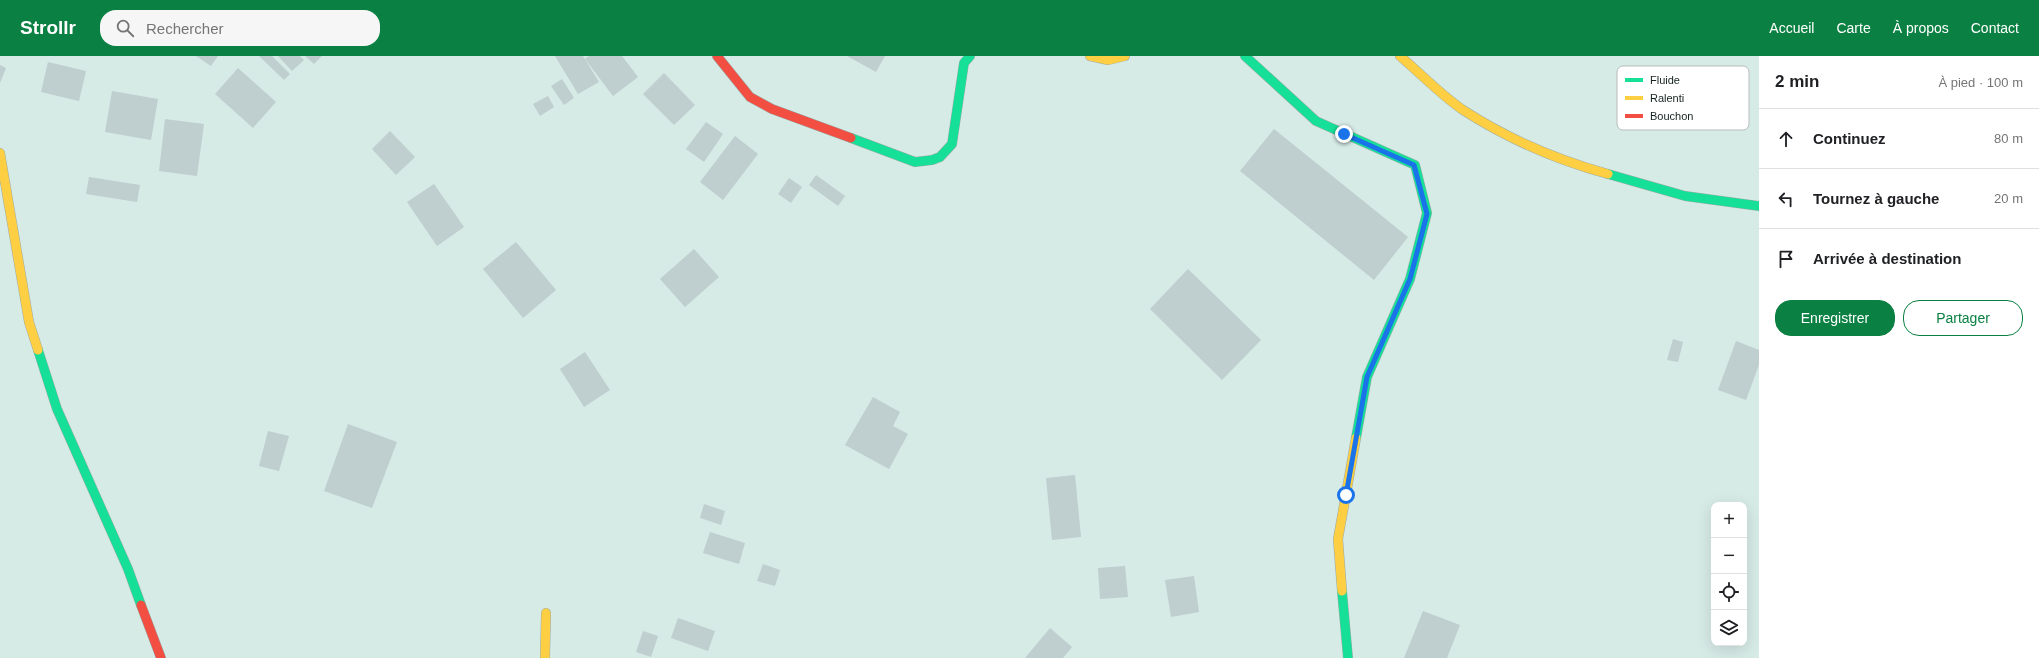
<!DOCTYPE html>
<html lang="fr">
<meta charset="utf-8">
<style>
:root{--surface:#fff;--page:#f6f6f6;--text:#202124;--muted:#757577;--line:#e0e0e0;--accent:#0b8043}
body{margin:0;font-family:Arial,sans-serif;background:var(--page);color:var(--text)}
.controls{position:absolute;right:12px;bottom:12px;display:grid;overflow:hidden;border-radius:8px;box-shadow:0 4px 16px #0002}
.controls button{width:36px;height:36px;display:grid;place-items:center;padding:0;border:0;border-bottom:1px solid var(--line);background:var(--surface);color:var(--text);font:20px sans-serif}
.stop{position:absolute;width:12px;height:12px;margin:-9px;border:3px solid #1a73e8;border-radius:50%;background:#fff}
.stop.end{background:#1a73e8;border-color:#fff;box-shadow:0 1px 4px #0008}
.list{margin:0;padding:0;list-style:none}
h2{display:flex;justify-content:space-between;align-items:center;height:52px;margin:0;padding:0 16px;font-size:17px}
h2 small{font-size:13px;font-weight:400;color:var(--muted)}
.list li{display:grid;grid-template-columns:26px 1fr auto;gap:12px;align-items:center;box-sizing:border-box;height:60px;padding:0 16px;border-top:1px solid var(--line)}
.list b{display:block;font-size:15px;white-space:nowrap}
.list em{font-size:13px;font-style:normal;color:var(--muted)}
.actions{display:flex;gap:8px;padding:12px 16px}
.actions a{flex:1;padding:9px 0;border:1px solid var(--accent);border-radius:16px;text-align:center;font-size:14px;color:var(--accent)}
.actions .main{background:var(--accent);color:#fff}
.icon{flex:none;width:22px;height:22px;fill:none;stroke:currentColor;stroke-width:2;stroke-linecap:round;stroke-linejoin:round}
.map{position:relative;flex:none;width:1759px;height:602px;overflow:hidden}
header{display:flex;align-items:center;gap:24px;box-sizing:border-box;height:56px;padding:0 20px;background:var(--accent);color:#fff}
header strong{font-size:19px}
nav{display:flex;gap:22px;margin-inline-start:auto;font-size:14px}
.search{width:280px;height:36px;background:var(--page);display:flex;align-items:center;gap:10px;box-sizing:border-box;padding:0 14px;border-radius:16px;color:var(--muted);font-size:15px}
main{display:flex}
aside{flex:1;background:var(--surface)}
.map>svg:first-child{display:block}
</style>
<header>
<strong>Strollr</strong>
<div class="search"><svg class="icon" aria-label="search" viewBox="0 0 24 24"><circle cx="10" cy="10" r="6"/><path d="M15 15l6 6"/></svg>Rechercher</div>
<nav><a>Accueil</a><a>Carte</a><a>À propos</a><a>Contact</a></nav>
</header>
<main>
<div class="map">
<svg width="1759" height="602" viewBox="0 0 1759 602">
<rect width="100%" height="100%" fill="#d6eae6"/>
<g fill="#bfcece">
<polygon points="196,0 218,0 211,10"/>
<polygon points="259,0 272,0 290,18 284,24"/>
<polygon points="278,0 300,0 304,4 292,15"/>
<polygon points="305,0 322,0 314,8"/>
<polygon points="555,0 583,0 599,26 578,38"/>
<polygon points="589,0 622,0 638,21 613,40 585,3"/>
<polygon points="847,0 885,0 876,16"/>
<polygon points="48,6 86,15 79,45 41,36"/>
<polygon points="0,9 6,12 0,27"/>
<polygon points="238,12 276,46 253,72 215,38"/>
<polygon points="664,17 695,49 674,69 643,38"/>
<polygon points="562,23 574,42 564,49 551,30"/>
<polygon points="112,35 158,43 151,84 105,76"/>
<polygon points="548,40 554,51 540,60 533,48"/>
<polygon points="165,63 204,68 197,120 159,115"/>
<polygon points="706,66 723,78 704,106 686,93"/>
<polygon points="1274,73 1408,181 1374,224 1240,115"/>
<polygon points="390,75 415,101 396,119 372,93"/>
<polygon points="735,80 758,98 723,144 700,126"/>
<polygon points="816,119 845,140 838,150 809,129"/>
<polygon points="89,121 140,129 137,146 86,138"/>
<polygon points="789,122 802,131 791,147 778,138"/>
<polygon points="434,128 464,171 437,190 407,146"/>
<polygon points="516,186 556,234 523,262 483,213"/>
<polygon points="694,193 719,221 685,251 660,223"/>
<polygon points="1188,213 1261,284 1222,324 1150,253"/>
<polygon points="1673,283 1683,286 1678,306 1667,304"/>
<polygon points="1736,285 1759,294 1759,309 1746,344 1718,334"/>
<polygon points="585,296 610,334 584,351 560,313"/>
<polygon points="873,341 900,356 893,370 908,378 889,413 845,389"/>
<polygon points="348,368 397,386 372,452 324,435"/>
<polygon points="268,375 289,380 279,415 259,410"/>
<polygon points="1075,419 1081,481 1052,484 1046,422"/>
<polygon points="704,448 725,455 721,469 700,462"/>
<polygon points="710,476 745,487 739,508 703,497"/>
<polygon points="763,508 780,514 775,530 757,525"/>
<polygon points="1125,510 1128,541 1100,543 1098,512"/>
<polygon points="1194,520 1199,556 1171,561 1165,524"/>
<polygon points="1423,555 1460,569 1447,602 1404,602"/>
<polygon points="678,562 715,575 708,595 671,582"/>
<polygon points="1050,572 1072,591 1063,602 1025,602"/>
<polygon points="643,575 658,580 651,601 636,596"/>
</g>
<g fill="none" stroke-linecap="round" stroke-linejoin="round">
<defs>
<g id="fast">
<polyline points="1245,0 1316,65 1415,109 1427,157 1410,223 1367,321 1356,382"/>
<polyline points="851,82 915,106 932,104 940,101 952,88 964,7 970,0"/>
<polyline points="1608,118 1685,140 1759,150"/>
<polyline points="38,294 57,353 128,513 141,549"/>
<polyline points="1342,535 1348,602"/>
</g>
<g id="slow">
<polyline points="1090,0 1108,4 1125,0"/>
<path d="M1400 0C1421 18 1441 39 1463 54 1508 83 1557 104 1608 118"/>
<polyline points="0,97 29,266 38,294"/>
<polyline points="1342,535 1338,483 1356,382"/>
<polyline points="545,602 546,557"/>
</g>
<g id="jam">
<polyline points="717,0 750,41 772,53 851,82"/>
<polyline points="141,549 161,602"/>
</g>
</defs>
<use href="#fast" stroke="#9caba8" stroke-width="10"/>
<use href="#slow" stroke="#9caba8" stroke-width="10"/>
<use href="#jam" stroke="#9caba8" stroke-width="10"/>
<use href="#fast" stroke="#16e098" stroke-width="9"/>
<use href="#slow" stroke="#ffcf43" stroke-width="9"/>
<use href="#jam" stroke="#f24e42" stroke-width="9"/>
</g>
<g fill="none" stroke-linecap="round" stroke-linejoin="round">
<polyline stroke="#1a73e8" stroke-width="5" points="1344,78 1414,109 1427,158 1410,223 1367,321 1346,439"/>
</g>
<rect x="1617" y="10" width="132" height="64" rx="6" fill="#fff" stroke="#b8bdbc" stroke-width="1"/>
<rect x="1625" y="22" width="18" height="4" fill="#16e098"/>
<rect x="1625" y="40" width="18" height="4" fill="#ffcf43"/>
<rect x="1625" y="58" width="18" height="4" fill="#f24e42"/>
<g font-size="11" fill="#142220">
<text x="1650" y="28">Fluide</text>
<text x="1650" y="46">Ralenti</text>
<text x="1650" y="64">Bouchon</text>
</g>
</svg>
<div class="controls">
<button>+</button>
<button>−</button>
<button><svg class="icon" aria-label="locate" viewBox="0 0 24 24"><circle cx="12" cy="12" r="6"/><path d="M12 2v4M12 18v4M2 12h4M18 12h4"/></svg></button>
<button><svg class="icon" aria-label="layers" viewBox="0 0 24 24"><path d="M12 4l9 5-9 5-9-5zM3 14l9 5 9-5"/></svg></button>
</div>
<div class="stop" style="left:1346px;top:439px"></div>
<div class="stop end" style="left:1344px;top:78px"></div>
</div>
<aside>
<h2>2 min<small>À pied · 100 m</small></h2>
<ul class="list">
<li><svg class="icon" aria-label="ahead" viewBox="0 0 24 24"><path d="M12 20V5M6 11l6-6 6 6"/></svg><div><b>Continuez</b></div><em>80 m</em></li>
<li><svg class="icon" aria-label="left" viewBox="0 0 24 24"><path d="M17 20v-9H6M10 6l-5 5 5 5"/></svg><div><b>Tournez à gauche</b></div><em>20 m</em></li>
<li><svg class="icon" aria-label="arrive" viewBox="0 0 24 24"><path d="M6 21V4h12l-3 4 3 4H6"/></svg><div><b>Arrivée à destination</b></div></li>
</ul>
<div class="actions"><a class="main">Enregistrer</a><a>Partager</a></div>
</aside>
</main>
